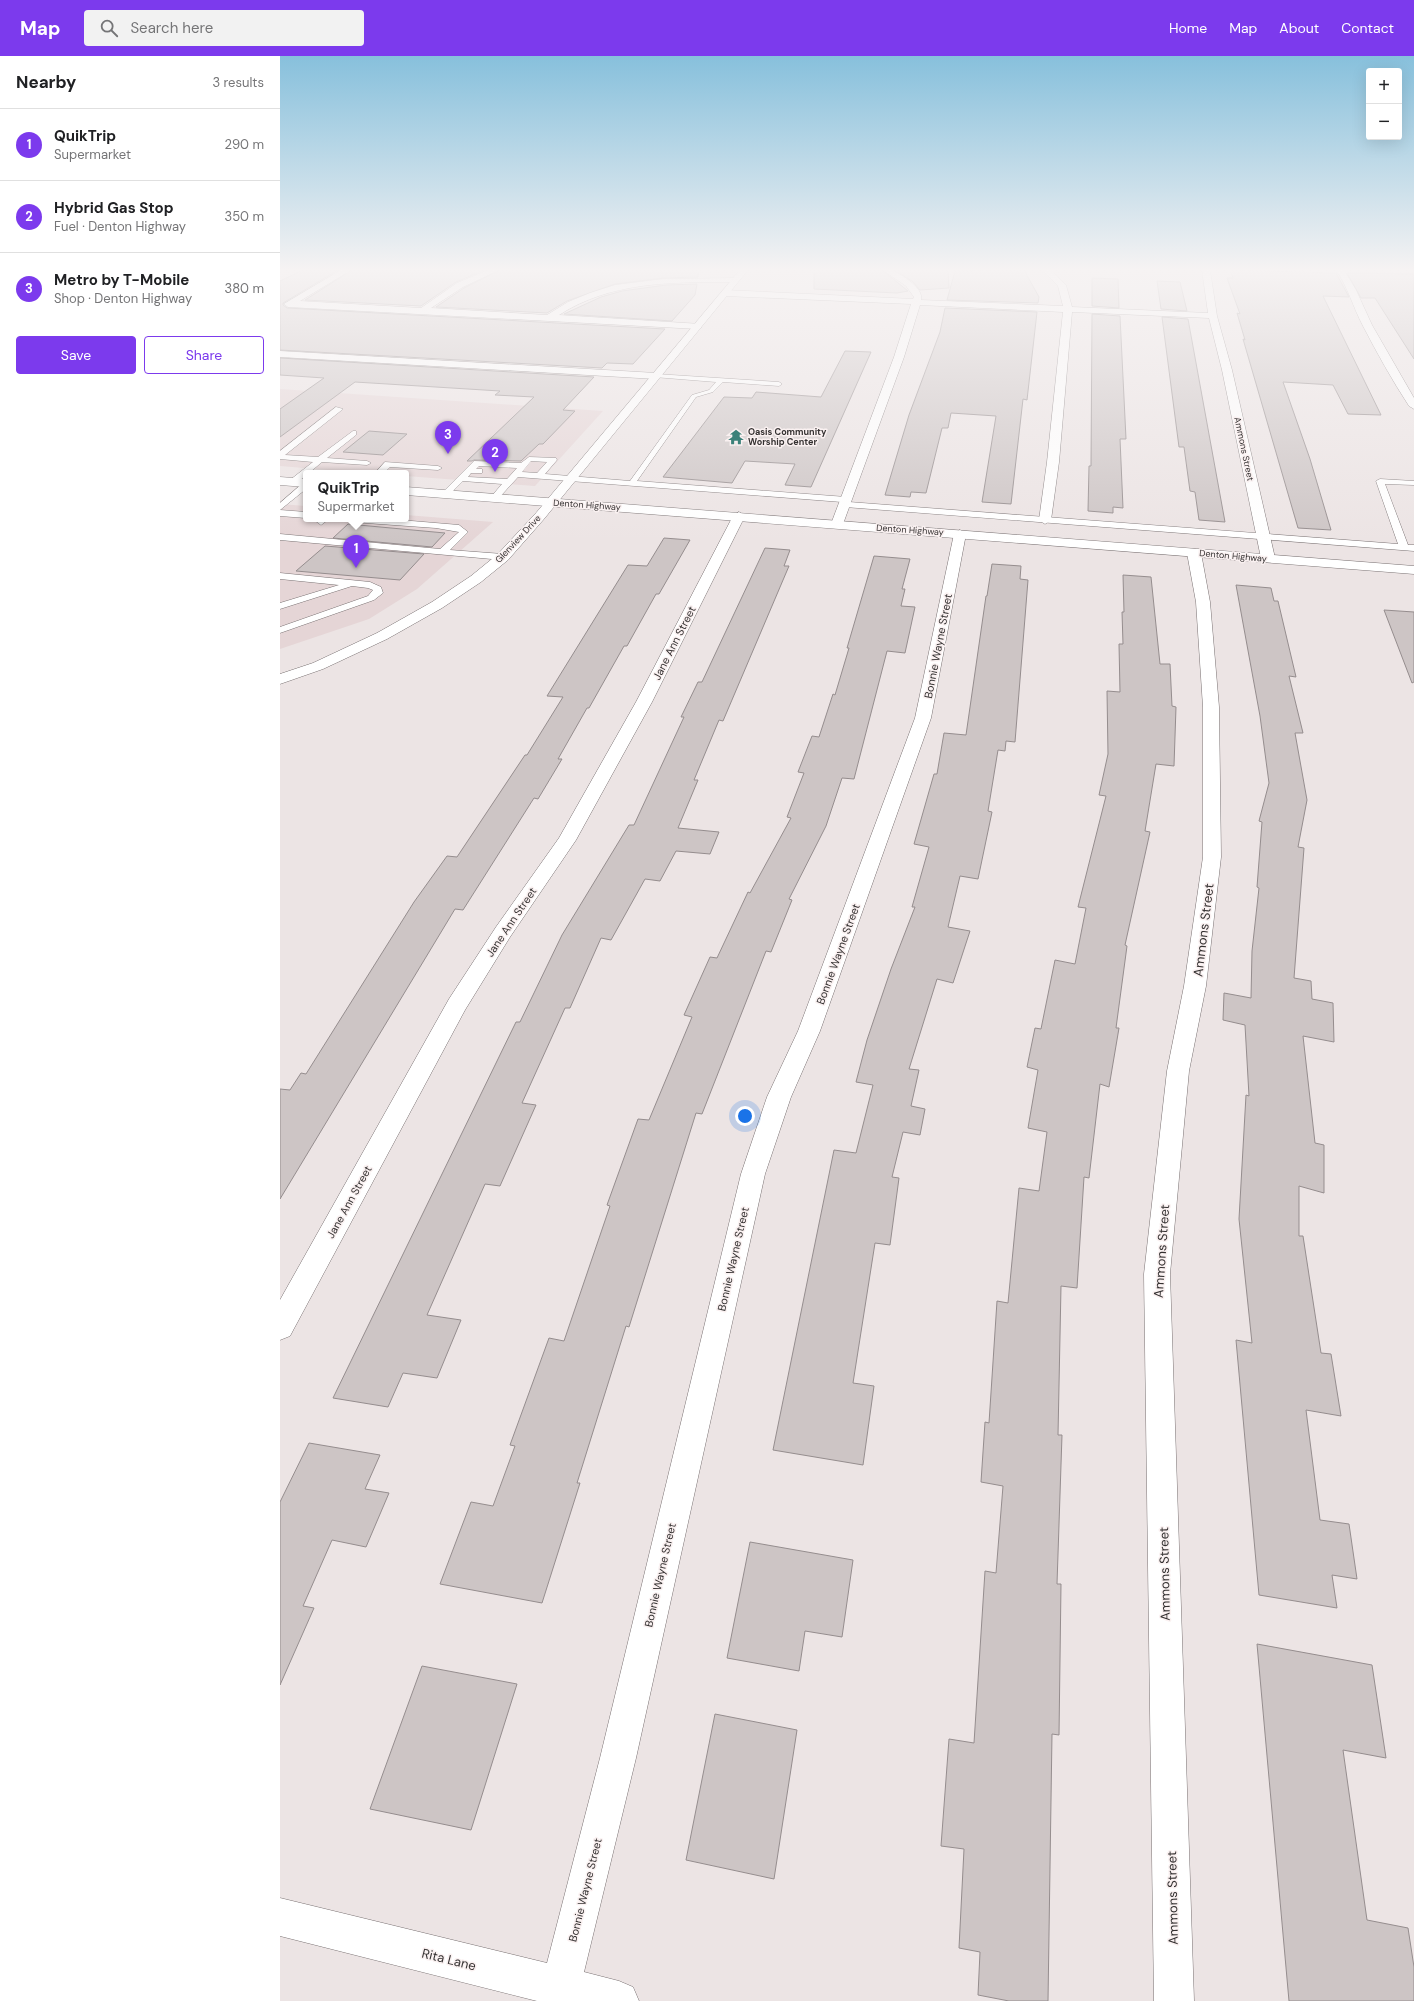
<!DOCTYPE html>
<meta charset="utf-8">
<style>
:root{--surface:#fff;--page:#f2f2f2;--text:#202124;--muted:#757577;--line:#e0e0e0;--accent:#7c3aed}
body{margin:0;font-family:"DM Sans",sans-serif;background:var(--page);color:var(--text)}
.controls{position:absolute;right:12px;top:12px;display:grid;overflow:hidden;border-radius:4px;box-shadow:0 4px 16px #0002}
.controls button{width:36px;height:36px;display:grid;place-items:center;padding:0;border:0;border-bottom:1px solid var(--line);background:var(--surface);color:var(--text);font:20px sans-serif}
.you{position:absolute;left:465px;top:1060px;width:14px;height:14px;margin:-10px;border:3px solid #fff;border-radius:50%;background:#1a73e8;box-shadow:0 0 0 6px #1a73e833}
.badge{display:grid;place-items:center;width:26px;height:26px;border-radius:50%;background:var(--accent);color:#fff;font-size:13px;font-weight:700}
.pin{position:absolute;translate:-50% -33px;filter:drop-shadow(0 1px 2px #0008)}
.pin::after{content:'';position:absolute;top:21px;width:14px;height:12px;background:inherit;clip-path:polygon(0 0,100% 0,50% 100%)}
.popup{position:absolute;left:23px;top:414px;width:106px;height:52px;box-sizing:border-box;display:grid;place-content:center;border-radius:4px;background:var(--surface);filter:drop-shadow(0 1px 3px #0005);font-size:13px;white-space:nowrap;color:var(--muted)}
.popup b{font-size:15px;color:var(--text)}
.popup::after{content:'';position:absolute;left:50%;top:100%;margin-left:-8px;border:8px solid transparent;border-top-color:var(--surface)}
.list{margin:0;padding:0;list-style:none}
h2{display:flex;justify-content:space-between;align-items:center;height:52px;margin:0;padding:0 16px;font-size:17px}
h2 small{font-size:13px;font-weight:400;color:var(--muted)}
.list li{display:grid;grid-template-columns:26px 1fr auto;gap:12px;align-items:center;box-sizing:border-box;height:72px;padding:0 16px;border-top:1px solid var(--line)}
.list b{display:block;font-size:15px;white-space:nowrap}
.list p{margin:0;font-size:13px;white-space:nowrap;color:var(--muted)}
.list em{font-size:13px;font-style:normal;color:var(--muted)}
.actions{display:flex;gap:8px;padding:12px 16px}
.actions a{flex:1;padding:9px 0;border:1px solid var(--accent);border-radius:4px;text-align:center;font-size:14px;color:var(--accent)}
.actions .main{background:var(--accent);color:#fff}
.icon{flex:none;width:22px;height:22px;fill:none;stroke:currentColor;stroke-width:2;stroke-linecap:round;stroke-linejoin:round}
.map{position:relative;flex:none;width:1134px;height:1945px;overflow:hidden}
header{display:flex;align-items:center;gap:24px;box-sizing:border-box;height:56px;padding:0 20px;background:var(--accent);color:#fff}
header strong{font-size:19px}
nav{display:flex;gap:22px;margin-inline-start:auto;font-size:14px}
.search{width:280px;height:36px;background:var(--page);display:flex;align-items:center;gap:10px;box-sizing:border-box;padding:0 14px;border-radius:4px;color:var(--muted);font-size:15px}
main{display:flex}
aside{flex:1;background:var(--surface)}
.map>svg:first-child{display:block}
</style>
<header>
<strong>Map</strong>
<div class="search"><svg class="icon" aria-label="search" viewBox="0 0 24 24"><circle cx="10" cy="10" r="6"/><path d="M15 15l6 6"/></svg>Search here</div>
<nav><a>Home</a><a>Map</a><a>About</a><a>Contact</a></nav>
</header>
<main>
<aside>
<h2>Nearby<small>3 results</small></h2>
<ul class="list">
<li><span class="badge">1</span><div><b>QuikTrip</b><p>Supermarket</p></div><em>290 m</em></li>
<li><span class="badge">2</span><div><b>Hybrid Gas Stop</b><p>Fuel · Denton Highway</p></div><em>350 m</em></li>
<li><span class="badge">3</span><div><b>Metro by T-Mobile</b><p>Shop · Denton Highway</p></div><em>380 m</em></li>
</ul>
<div class="actions"><a class="main">Save</a><a>Share</a></div>
</aside>
<div class="map">
<svg width="1134" height="1945" viewBox="0 0 1134 1945">
<rect width="100%" height="100%" fill="#ece4e4"/>
<g fill="#e5d5d6">
<polygon points="0,333 323,355 255,430 126,420 126,417 84,417 0,410"/>
<polygon points="0,448 26,450 26,463 126,463 126,459 213,466 137,533 89,563 0,593"/>
</g>
<g fill="#cdc5c5" stroke="#958d8e">
<polygon points="23,214 58,214 3,247 3,249 7,252 385,273 353,308 327,307 322,312 0,294 0,225"/>
<polygon points="72,214 204,214 176,226 141,250 25,244"/>
<polygon points="220,214 419,214 418,221 383,222 335,228 287,245 267,257 156,251 184,232"/>
<polygon points="534,214 602,214 628,235 617,237 534,233"/>
<polygon points="614,214 668,214 669,232 640,234 632,225"/>
<polygon points="714,214 744,214 759,241 758,247 667,244 675,215"/>
<polygon points="950,214 1056,217 1069,241 1043,240 1101,359 1068,358 1053,329 1003,326 1030,403 1051,474 1018,472 963,283 965,284 957,257 960,258 947,222 953,222"/>
<polygon points="1067,217 1134,218 1134,303 1095,242 1081,242"/>
<polygon points="812,222 838,223 839,252 812,250"/>
<polygon points="877,225 900,226 907,255 881,253"/>
<polygon points="417,228 415,239 392,265 284,258 321,241 342,235 386,229"/>
<polygon points="665,252 757,256 747,344 743,343 731,448 702,446 716,360 671,357 668,372 662,372 646,437 631,436 630,441 605,439 629,359 660,276"/>
<polygon points="812,258 840,260 846,383 840,383 843,452 833,451 833,457 808,455 809,410 811,410"/>
<polygon points="882,261 908,263 945,466 919,464 915,436 910,435 904,391 899,391"/>
<polygon points="565,295 591,296 531,431 505,429 515,408 465,405 452,427 383,421 444,341 472,342 476,336 541,341"/>
<polygon points="0,302 314,321 283,354 295,355 263,388 259,388 241,405 194,404 192,405 187,405 254,341 215,339 220,335 75,326 0,381 0,353 44,322 0,319"/>
<polygon points="89,375 127,378 103,399 63,396"/>
<polygon points="68,468 111,472 165,477 152,491 53,482"/>
<polygon points="384,482 410,484 379,538 376,538 347,590 344,590 309,652 307,652 278,703 282,703 258,743 254,742 183,854 175,853 0,1143 0,1033 10,1034 21,1017 26,1018 134,846 167,800 177,801 245,699 247,699 283,641 267,640 348,509 367,510"/>
<polygon points="45,490 144,498 120,524 16,515"/>
<polygon points="485,492 510,494 504,510 509,510 443,665 439,664 414,724 418,724 398,772 439,776 430,798 396,795 380,825 365,823 331,884 321,882 290,952 285,952 242,1047 256,1049 220,1130 205,1128 147,1259 181,1264 157,1322 123,1317 108,1351 53,1342 236,966 240,966 282,879 349,769 354,769 404,661 401,661 418,626 422,626"/>
<polygon points="594,500 630,503 622,533 625,533 621,550 635,551 625,597 607,595 574,723 562,722 546,770 509,843 512,844 491,896 486,895 422,1058 416,1057 349,1271 346,1270 297,1427 300,1427 262,1547 160,1528 191,1446 213,1450 235,1390 230,1389 269,1282 284,1285 330,1150 327,1149 358,1063 369,1064 412,961 404,959 430,901 437,902 468,836 470,837 511,762 507,761 524,717 518,716 532,680 539,681 553,638 555,639 569,592 567,592"/>
<polygon points="712,508 741,510 740,523 748,524 735,686 726,685 725,695 718,694 708,755 712,756 698,823 680,820 668,871 690,875 673,927 657,923 629,1013 639,1014 631,1050 645,1053 640,1079 623,1076 612,1121 619,1122 610,1189 595,1187 573,1327 594,1330 583,1409 493,1394 554,1094 576,1097 593,1029 576,1026 587,984 611,913 635,851 632,851 649,791 634,788 654,718 657,718 664,677 686,679 706,540 707,540"/>
<polygon points="843,519 871,521 880,608 890,608 892,650 896,651 894,710 876,708 865,775 870,776 845,889 847,890 836,972 839,972 829,1031 820,1028 809,1122 804,1121 797,1232 781,1230 778,1379 782,1379 777,1528 781,1528 779,1679 772,1678 768,1945 729,1945 698,1939 700,1896 679,1892 684,1793 661,1790 669,1683 694,1687 705,1515 716,1517 723,1430 701,1426 705,1366 709,1367 717,1245 728,1247 739,1132 759,1135 767,1076 748,1072 758,1014 747,1011 755,972 761,973 775,904 795,908 806,852 798,851 826,740 819,739 828,698 827,635 840,636 839,588 843,588 842,556 844,556"/>
<polygon points="956,529 991,532 994,545 998,545 1016,621 1009,620 1023,677 1015,677 1027,744 1018,791 1024,792 1014,922 1031,925 1032,943 1053,947 1054,986 1023,980 1035,1087 1044,1089 1044,1137 1019,1130 1019,1180 1023,1180 1041,1297 1051,1298 1061,1360 1026,1354 1040,1464 1069,1468 1077,1523 1052,1519 1057,1552 979,1539 956,1284 972,1287 959,1163 966,1039 969,1040 965,969 943,964 944,937 971,942 972,895 979,832 977,831 982,766 979,765 989,727 980,660"/>
<polygon points="1104,554 1134,556 1134,626 1132,627"/>
<polygon points="29,1387 100,1399 85,1433 109,1437 86,1491 52,1484 23,1550 34,1552 0,1629 0,1446"/>
<polygon points="470,1486 573,1504 562,1581 525,1575 519,1615 447,1602"/>
<polygon points="977,1588 1092,1609 1106,1702 1063,1694 1087,1864 1128,1872 1134,1911 1134,1945 1009,1945"/>
<polygon points="142,1610 237,1628 191,1774 90,1753"/>
<polygon points="435,1658 517,1674 494,1823 406,1804"/>
</g>
<g fill="none" stroke-linecap="round" stroke-linejoin="round">
<defs>
<g id="lane">
<path d="M376 318 499 326 502 328 499 330 443 326 433 336 416 341 357 425 566 441 570 444 569 446 1118 488 1096 425 1100 423 1134 425V429L1105 428 1128 489H1134V495L565 451 561 448 562 446 238 421 217 444 214 445 210 442 222 428 183 425 168 440H162L161 438 194 405 241 407 249 401 276 402 277 404 265 418 350 425 412 339 429 334 436 326 374 321 373 320ZM251 405 267 406 257 417 242 416ZM199 410 237 412 227 423 188 421 191 417H202V413H196Z"/>
<polygon points="56,351 63,353 5,399 38,401 73,375 76,375 76,379 47,402 87,405 91,407 87,409 42,406 29,417 26,417 26,419 16,428 10,428 10,424 33,406 0,403 0,395"/>
<polygon points="105,406 158,410 162,412 158,414 110,411 104,417 95,417"/>
<polygon points="23,427 26,427 26,433 0,454 0,447"/>
<polygon points="0,454 26,456 26,462 0,460"/>
<polygon points="40,463 49,463 41,469 37,466"/>
<polygon points="68,463 108,463 179,469 188,476 170,494 223,498 228,501 223,504 0,484 0,478 160,493 179,476 156,472 72,466"/>
<polygon points="0,517 90,526 101,531 103,537 94,544 0,577 0,571 88,540 93,534 88,532 72,530 0,553 0,547 59,529 0,523"/>
</g>
<g id="street">
<path d="M61 214H71L20 245 141 252 177 227 208 214H219L183 231 151 252 267 259 288 246 310 237 335 229 383 223 455 222 459 224 455 226C393 226 332 225 279 259L421 268V272L418 273 8 251 4 248Z"/>
<path d="M603 214C606 214 610 213 613 215 622 219 644 232 641 244L783 250 778 230 762 214H771L786 229 792 251 928 257 922 214H930L937 260 952 314 995 502 993 505H983L981 502 942 314 929 262 792 256 779 406 771 464 765 468 759 464 767 406 783 256 640 249 624 301 563 468 561 471H553L551 468 614 301 631 248 445 240 441 237 445 234 633 243 634 241 626 230Z"/>
<path d="M1056 214H1064L1076 234 1092 269 1134 342V353L1129 350C1112 324 1097 297 1083 270 1073 251 1068 231 1056 214Z"/>
<polygon points="0,295 376,317 381,320 376,323 0,301"/>
<polygon points="459,456 465,460 372,646 296,784 230,881 185,954 10,1280 0,1284 0,1244 169,943 216,871 279,782 356,646 453,460"/>
<polygon points="680,474 686,478 651,662 540,975 511,1041 485,1118 356,1702 304,1916 339,1925 353,1931 359,1945 257,1945 0,1880 0,1842 267,1907 320,1702 461,1118 487,1041 518,975 635,662 674,478"/>
<polygon points="914,493 919,494 921,497 930,546 939,651 941,801 926,930 909,1015 890,1218 914,1945 874,1945 864,1218 887,1015 904,930 923,801 923,651 916,546 907,497 909,494"/>
</g>
<polygon id="secondary" points="460,214 468,214 264,463 228,504 201,526 162,552 107,583 43,613 0,628 0,618 33,607 97,577 152,546 191,520 218,498 256,457"/>
<g id="primary">
<polygon points="0,421 26,423 26,431 0,429"/>
<polygon points="126,431 1134,510 1134,518 126,439"/>
</g>
</defs>
<use href="#lane" stroke="#7a7273" stroke-width="1"/>
<use href="#street" stroke="#7a7273" stroke-width="1"/>
<use href="#secondary" stroke="#7a7273" stroke-width="1"/>
<use href="#primary" stroke="#7a7273" stroke-width="1"/>
<use href="#lane" fill="#fff" fill-rule="evenodd"/>
<use href="#street" fill="#fff" fill-rule="evenodd"/>
<use href="#secondary" fill="#fff" fill-rule="evenodd"/>
<use href="#primary" fill="#fff" fill-rule="evenodd"/>
</g>
<linearGradient id="sky" x2="0" y2="1"><stop stop-color="#87c0dc"/><stop offset="0.44" stop-color="#f6f3f3"/><stop offset="1" stop-color="#f6f3f3" stop-opacity="0"/></linearGradient>
<rect width="1134" height="486" fill="url(#sky)"/>
<defs>
<symbol id="temple-bare" viewBox="-9 -9 18 18"><path d="M0-6L5-2H3V0L6.5 2.5H4V6H1.5V3h-3V6H-4V2.5H-6.5L-3 0V-2H-5Z" fill="#3b8179" stroke="#faf1f1" stroke-width="2.5" paint-order="stroke"/></symbol>
</defs>
<g fill-rule="evenodd">
<use href="#temple-bare" x="445" y="370" width="22" height="22"/>
</g>
<g text-anchor="middle" stroke-width="3" stroke-linejoin="round" paint-order="stroke">
<g font-size="9" font-weight="bold" fill="#343131" stroke="#faf1f1" text-anchor="start">
<text x="468" y="379">Oasis Community<tspan x="468" dy="10">Worship Center</tspan></text>
</g>
<g font-size="9" fill="#343131" stroke="#faf1f1">
<text transform="translate(964 393) rotate(78)" y="3">Ammons Street</text>
<text transform="translate(307 449) rotate(4)" y="3">Denton Highway</text>
<text transform="translate(630 474) rotate(4)" y="3">Denton Highway</text>
<text transform="translate(238 483) rotate(-47)" y="3">Glenview Drive</text>
<text transform="translate(953 500) rotate(5)" y="3">Denton Highway</text>
</g>
<g font-size="11" fill="#343131" stroke="#faf1f1">
<text transform="translate(394 587) rotate(-63)" y="4">Jane Ann Street</text>
<text transform="translate(658 590) rotate(-79)" y="4">Bonnie Wayne Street</text>
<text transform="translate(231 866) rotate(-56)" y="4">Jane Ann Street</text>
<text transform="translate(558 898) rotate(-70)" y="4">Bonnie Wayne Street</text>
<text transform="translate(69 1146) rotate(-61)" y="4">Jane Ann Street</text>
<text transform="translate(453 1203) rotate(-77)" y="4">Bonnie Wayne Street</text>
<text transform="translate(380 1519) rotate(-77)" y="4">Bonnie Wayne Street</text>
<text transform="translate(305 1834) rotate(-76)" y="4">Bonnie Wayne Street</text>
</g>
<g font-size="13" fill="#343131" stroke="#faf1f1">
<text transform="translate(923 874) rotate(-83)" y="5">Ammons Street</text>
<text transform="translate(881 1195) rotate(-86)" y="5">Ammons Street</text>
<text transform="translate(884 1518) rotate(-91)" y="5">Ammons Street</text>
<text transform="translate(892 1842) rotate(-91)" y="5">Ammons Street</text>
<text transform="translate(169 1903) rotate(14)" y="5">Rita Lane</text>
</g>
</g>
</svg>
<div class="controls">
<button>+</button>
<button>−</button>
</div>
<div class="you"></div>
<div class="pin badge" style="left:76px;top:512px">1</div>
<div class="popup"><b>QuikTrip</b>Supermarket</div>
<div class="pin badge" style="left:215px;top:416px">2</div>
<div class="pin badge" style="left:168px;top:398px">3</div>
</div>
</main>
